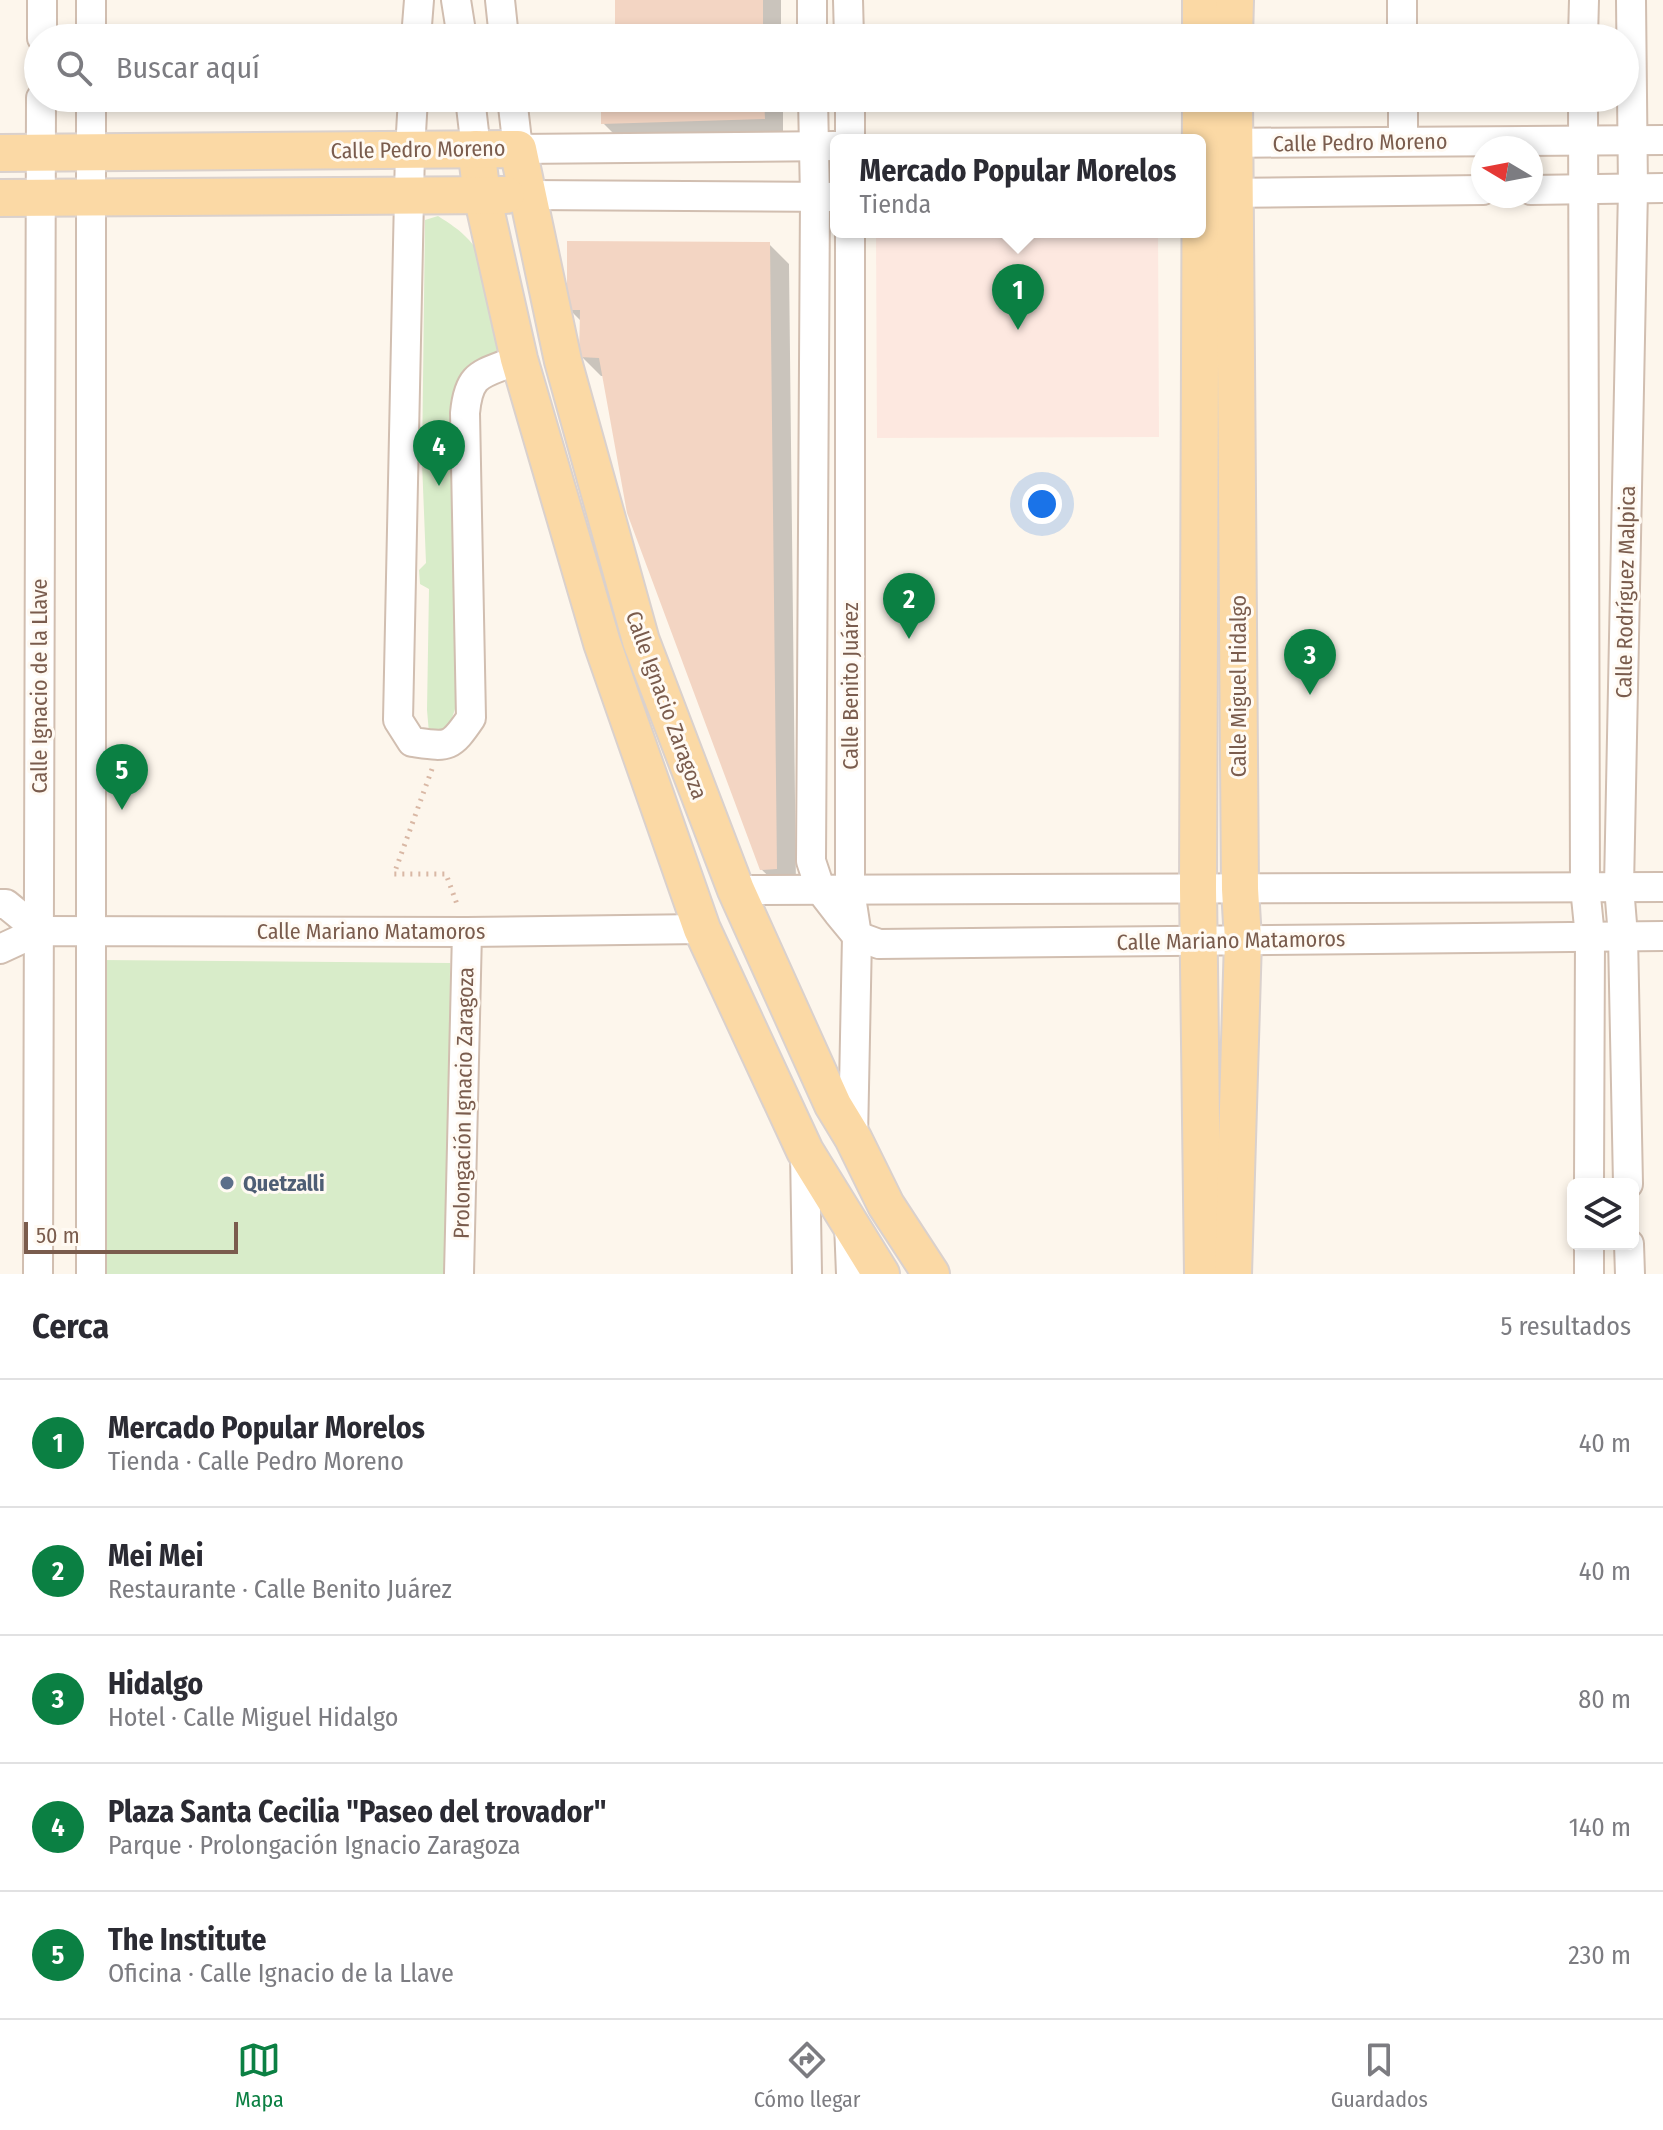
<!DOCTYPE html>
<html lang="es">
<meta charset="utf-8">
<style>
:root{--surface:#fff;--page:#f2f2f3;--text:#2b2b33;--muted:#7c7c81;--line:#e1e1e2;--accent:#0b8043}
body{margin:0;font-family:"Fira Sans Condensed",sans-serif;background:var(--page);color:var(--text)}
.controls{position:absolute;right:24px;bottom:24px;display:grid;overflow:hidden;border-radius:12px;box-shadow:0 4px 12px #0003}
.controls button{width:72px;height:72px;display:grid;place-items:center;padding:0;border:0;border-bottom:2px solid var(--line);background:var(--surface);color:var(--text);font:40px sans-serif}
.compass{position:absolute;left:1471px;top:136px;width:72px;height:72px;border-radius:50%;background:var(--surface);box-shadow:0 4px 12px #0003;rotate:280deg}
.scale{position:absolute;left:24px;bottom:20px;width:214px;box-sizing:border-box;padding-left:8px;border:4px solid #7a5c4d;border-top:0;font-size:22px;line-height:28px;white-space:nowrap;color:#7a5c4d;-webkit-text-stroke:6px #fffaf3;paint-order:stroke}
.you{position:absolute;left:1042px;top:504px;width:28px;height:28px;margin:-20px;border:6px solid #fff;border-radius:50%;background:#1a73e8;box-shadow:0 0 0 12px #1a73e833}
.badge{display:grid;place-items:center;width:52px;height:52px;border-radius:50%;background:var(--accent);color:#fff;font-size:26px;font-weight:700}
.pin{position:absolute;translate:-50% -66px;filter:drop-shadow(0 2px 4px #0008)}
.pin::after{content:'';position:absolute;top:42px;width:28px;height:24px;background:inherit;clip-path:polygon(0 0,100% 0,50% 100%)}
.popup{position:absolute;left:830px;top:134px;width:376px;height:104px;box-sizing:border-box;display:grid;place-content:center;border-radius:12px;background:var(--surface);filter:drop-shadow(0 2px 6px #0005);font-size:26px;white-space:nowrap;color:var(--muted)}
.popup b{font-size:30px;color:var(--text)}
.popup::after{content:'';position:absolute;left:50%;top:100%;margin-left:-16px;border:16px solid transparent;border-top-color:var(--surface)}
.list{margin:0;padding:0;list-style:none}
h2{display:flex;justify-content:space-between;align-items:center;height:104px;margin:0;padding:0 32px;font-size:34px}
h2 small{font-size:26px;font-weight:400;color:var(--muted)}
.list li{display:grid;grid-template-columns:52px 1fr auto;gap:24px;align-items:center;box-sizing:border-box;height:128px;padding:0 32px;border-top:2px solid var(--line)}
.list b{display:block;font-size:30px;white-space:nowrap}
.list p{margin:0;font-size:26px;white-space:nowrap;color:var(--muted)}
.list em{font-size:26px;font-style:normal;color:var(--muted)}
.icon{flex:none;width:44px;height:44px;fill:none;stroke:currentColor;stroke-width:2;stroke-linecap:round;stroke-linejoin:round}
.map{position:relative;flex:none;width:1663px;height:1274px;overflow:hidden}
.search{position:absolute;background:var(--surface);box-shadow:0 4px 12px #0003;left:24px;right:24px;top:24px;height:88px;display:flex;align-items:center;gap:20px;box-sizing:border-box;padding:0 28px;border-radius:44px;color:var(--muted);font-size:30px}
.sheet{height:744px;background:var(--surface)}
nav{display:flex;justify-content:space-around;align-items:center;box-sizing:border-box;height:112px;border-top:2px solid var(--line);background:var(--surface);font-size:22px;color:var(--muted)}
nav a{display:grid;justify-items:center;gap:4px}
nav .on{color:var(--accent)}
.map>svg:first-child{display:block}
</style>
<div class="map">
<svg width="1663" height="1274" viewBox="0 0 1663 1274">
<rect width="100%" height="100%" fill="#fdf6ec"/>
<polygon fill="#fde8e0" points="876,232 1158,232 1159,437 877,438"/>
<g fill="#d8ecc9">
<path d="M438 216C449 223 460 230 469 240 492 265 493 317 499 351L472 362 456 386 455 709 450 724 444 733H429L427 710 429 589 420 584 419 570 426 563 422 462 425 220Z"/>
<polygon points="101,960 450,963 449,1274 106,1274"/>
</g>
<g fill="#0003">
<polygon points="618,0 781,0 781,38 617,38"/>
<polygon points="603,98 783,98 783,138 623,143 603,123"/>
<polygon points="769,244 789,264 796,888 781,888 761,869 604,376 601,376 581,356 582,322 569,309"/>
</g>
<g fill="#f3d5c3">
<rect x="615" y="0" width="148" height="38"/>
<polygon points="601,98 764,98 765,119 601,124"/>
<polygon points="567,241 770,242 777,869 760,870 627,513 599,358 579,357 580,310 567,310"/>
</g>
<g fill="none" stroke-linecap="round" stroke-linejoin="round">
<defs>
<g id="minor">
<polyline points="91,0 91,38"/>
<polyline points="456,0 462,38"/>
<polyline points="500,0 504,38"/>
<polyline points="812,0 812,38"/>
<polyline points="848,0 849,38"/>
<polyline points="1402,0 1402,38"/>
<polyline points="42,38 42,0"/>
<polyline points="416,38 419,0"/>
<polyline points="1583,38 1584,0"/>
<path d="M413 98 410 150 398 720 412 742C448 747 450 749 471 718L465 413C469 370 483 375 519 359"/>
<polyline points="470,98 476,149"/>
<polyline points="512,98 518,149 836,146"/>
<polyline points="813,98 815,198 811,861 821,891 838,913 857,936 879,944 1663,936"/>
<polyline points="850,98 850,140"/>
<polyline points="1403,98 1403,141"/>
<polyline points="1583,98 1585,887 1590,937 1589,1184"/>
<polyline points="1216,143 1663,140"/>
<polyline points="1531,190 1663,188"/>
<polyline points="1217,193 1483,190"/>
<polyline points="528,195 836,197"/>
<polyline points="850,232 850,890 857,936 853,1138"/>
<polyline points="736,890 1663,887"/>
<polyline points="0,904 6,904 39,931"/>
<polyline points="0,949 39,931 467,932 702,929"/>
<polyline points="805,1151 807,1274"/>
<polyline points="1628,1184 1623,936 1619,887 1633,189 1631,0"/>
<polyline points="849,1223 851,1274"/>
<polyline points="1629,1244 1630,1274"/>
<polyline points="38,1274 41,98"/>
<polyline points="91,1274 91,98"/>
<polyline points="459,1274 467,932"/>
<polyline points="1589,1274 1589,1244"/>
</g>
<g id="major">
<polyline points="1201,0 1201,38"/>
<polyline points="1234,38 1235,0"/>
<polyline points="1201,98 1198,889 1203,1274"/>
<polyline points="476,149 482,195 519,359 602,643 702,929 805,1151 881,1274"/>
<polyline points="0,153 518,149 563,361 641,641 736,890 833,1105 853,1138 886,1205 931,1274"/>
<polyline points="0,198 506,195"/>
<polyline points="1233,1274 1243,940 1240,889 1234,98"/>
</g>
</defs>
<use href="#minor" stroke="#d1beb0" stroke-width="32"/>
<use href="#major" stroke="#dad1cd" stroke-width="40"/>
<polyline stroke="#d9b8a5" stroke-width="5" stroke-dasharray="2 6" stroke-linecap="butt" points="432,769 394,874 446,874 458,907"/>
<use href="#minor" stroke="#fff" stroke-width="28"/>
<use href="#major" stroke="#fbd9a5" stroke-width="36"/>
</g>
<circle fill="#5c6f8a" stroke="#fffaf3" stroke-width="3" cx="227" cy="1183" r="8"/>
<g text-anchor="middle" stroke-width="6" stroke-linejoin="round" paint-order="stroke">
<g font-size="22" fill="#7a5c4d" stroke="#fffaf3">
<text transform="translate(1360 142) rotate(-1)" y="8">Calle Pedro Moreno</text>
<text transform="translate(418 149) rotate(-1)" y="8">Calle Pedro Moreno</text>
<text transform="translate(1625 592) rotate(-89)" y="8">Calle Rodríguez Malpica</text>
<text transform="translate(39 686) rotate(-90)" y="8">Calle Ignacio de la Llave</text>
<text transform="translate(850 686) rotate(-90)" y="8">Calle Benito Juárez</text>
<text transform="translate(1238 686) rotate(-90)" y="8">Calle Miguel Hidalgo</text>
<text transform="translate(667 705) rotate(70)" y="8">Calle Ignacio Zaragoza</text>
<text x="371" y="939">Calle Mariano Matamoros</text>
<text transform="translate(1231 940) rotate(-1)" y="8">Calle Mariano Matamoros</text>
<text transform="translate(463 1103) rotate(-89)" y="8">Prolongación Ignacio Zaragoza</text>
</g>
<g font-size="22" font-weight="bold" fill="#4e5e75" stroke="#fffaf3" text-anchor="start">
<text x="243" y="1191">Quetzalli</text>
</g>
</g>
</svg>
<div class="controls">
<button><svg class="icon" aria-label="layers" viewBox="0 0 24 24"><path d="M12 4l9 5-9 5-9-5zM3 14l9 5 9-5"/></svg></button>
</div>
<svg class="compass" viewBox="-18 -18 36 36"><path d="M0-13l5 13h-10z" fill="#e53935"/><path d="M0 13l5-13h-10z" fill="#7c7c81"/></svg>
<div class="scale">50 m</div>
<div class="you"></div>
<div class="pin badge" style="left:1018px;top:330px">1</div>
<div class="popup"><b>Mercado Popular Morelos</b>Tienda</div>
<div class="pin badge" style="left:909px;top:639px">2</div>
<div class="pin badge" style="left:1310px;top:695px">3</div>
<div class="pin badge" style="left:439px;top:486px">4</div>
<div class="pin badge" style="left:122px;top:810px">5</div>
<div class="search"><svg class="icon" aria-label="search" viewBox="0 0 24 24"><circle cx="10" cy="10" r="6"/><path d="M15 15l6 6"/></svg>Buscar aquí</div>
</div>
<section class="sheet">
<h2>Cerca<small>5 resultados</small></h2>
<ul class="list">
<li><span class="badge">1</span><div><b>Mercado Popular Morelos</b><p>Tienda · Calle Pedro Moreno</p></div><em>40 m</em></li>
<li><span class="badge">2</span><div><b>Mei Mei</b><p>Restaurante · Calle Benito Juárez</p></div><em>40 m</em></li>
<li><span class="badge">3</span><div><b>Hidalgo</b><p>Hotel · Calle Miguel Hidalgo</p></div><em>80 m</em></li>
<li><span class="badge">4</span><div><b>Plaza Santa Cecilia &quot;Paseo del trovador&quot;</b><p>Parque · Prolongación Ignacio Zaragoza</p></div><em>140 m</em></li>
<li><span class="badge">5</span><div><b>The Institute</b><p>Oficina · Calle Ignacio de la Llave</p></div><em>230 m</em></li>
</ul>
</section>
<nav>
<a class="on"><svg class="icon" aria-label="map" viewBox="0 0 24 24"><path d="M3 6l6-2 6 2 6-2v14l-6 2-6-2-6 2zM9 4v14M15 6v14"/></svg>Mapa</a>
<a><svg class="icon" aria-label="directions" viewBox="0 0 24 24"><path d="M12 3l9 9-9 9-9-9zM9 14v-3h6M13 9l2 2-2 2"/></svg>Cómo llegar</a>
<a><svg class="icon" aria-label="saved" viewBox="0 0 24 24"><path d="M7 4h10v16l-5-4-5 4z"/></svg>Guardados</a>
</nav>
